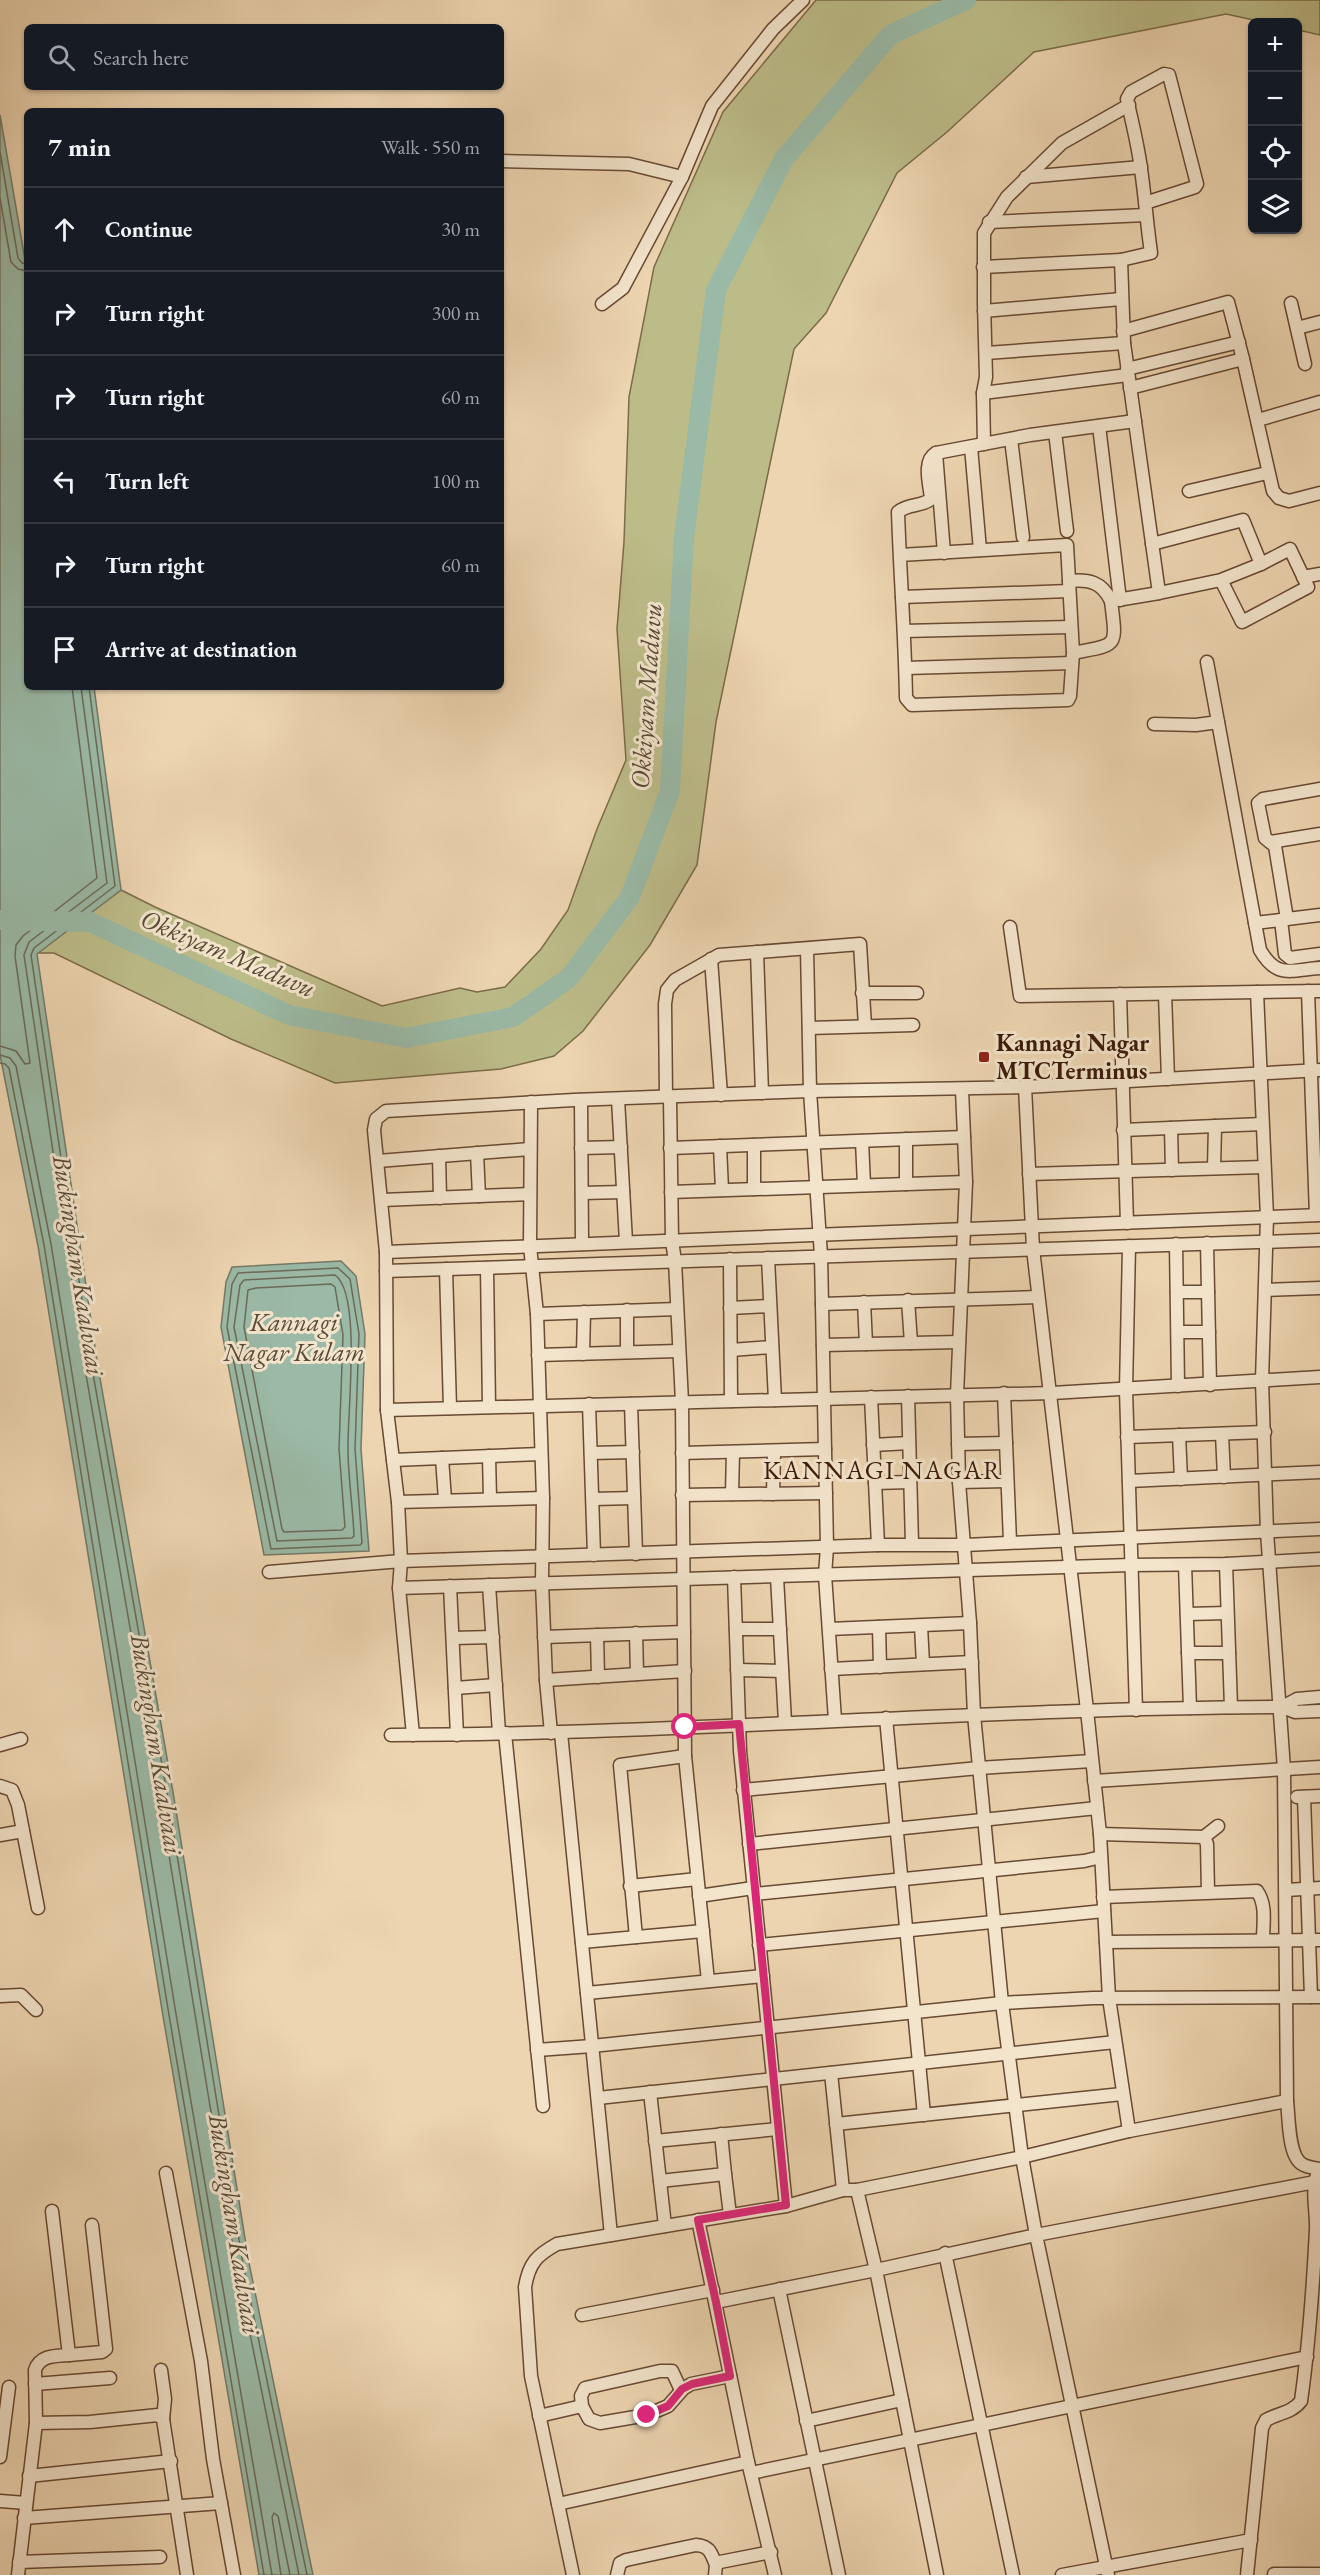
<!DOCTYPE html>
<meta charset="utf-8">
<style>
:root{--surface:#171b24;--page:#20242c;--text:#f1f3f6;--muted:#9ea1a6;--line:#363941}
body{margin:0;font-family:"EB Garamond",serif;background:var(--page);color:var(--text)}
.controls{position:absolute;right:18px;top:18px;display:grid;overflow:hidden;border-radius:9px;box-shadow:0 2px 4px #0004}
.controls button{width:54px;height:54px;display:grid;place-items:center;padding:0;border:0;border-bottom:2px solid var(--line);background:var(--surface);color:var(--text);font:30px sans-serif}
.stop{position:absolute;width:18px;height:18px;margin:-14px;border:4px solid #db2777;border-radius:50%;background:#fff}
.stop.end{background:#db2777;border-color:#fff;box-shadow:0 2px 6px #0008}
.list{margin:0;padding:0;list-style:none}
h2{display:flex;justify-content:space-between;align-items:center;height:78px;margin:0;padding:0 24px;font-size:26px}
h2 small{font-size:20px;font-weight:400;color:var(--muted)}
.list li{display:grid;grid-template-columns:39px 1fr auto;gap:18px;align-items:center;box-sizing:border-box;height:84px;padding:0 24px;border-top:2px solid var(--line)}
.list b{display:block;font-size:22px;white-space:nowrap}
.list em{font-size:20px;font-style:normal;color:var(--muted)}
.icon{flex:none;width:33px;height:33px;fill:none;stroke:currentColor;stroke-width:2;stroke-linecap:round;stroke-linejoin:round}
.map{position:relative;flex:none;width:1320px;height:2575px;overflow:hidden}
.search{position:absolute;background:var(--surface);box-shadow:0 2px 4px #0004;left:24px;top:24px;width:480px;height:66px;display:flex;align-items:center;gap:15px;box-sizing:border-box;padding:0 21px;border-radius:9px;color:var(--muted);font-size:22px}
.panel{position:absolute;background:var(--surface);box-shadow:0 2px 4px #0004;left:24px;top:108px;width:480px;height:582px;border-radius:9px}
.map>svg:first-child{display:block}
</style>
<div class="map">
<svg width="1320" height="2575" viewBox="0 0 1320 2575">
<rect width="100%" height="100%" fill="#edd5b1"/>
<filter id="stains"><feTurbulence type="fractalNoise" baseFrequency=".00333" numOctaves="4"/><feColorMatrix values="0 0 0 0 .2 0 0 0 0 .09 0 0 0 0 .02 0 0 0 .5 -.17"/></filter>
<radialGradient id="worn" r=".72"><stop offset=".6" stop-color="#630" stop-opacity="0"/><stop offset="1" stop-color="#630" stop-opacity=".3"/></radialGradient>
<polygon fill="#bcbc89" stroke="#7c6b48" stroke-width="1.5" points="816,0 1320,0 1320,35 1298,30 1298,22 1263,22 1226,14 1034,52 947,132 897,173 826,313 794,349 716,722 697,865 650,945 583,1031 554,1056 501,1069 335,1083 231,1039 54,953 37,953 121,890 155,907 382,1006 460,988 477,992 505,987 541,949 568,910 597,829 626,760 617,629 624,542 629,397 654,267 723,112"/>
<g fill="#9ab9a6" stroke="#747967" stroke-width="1.5">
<polygon points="0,115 27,271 27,687 94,687 121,890 37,954 98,1367 173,1792 249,2263 313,2575 259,2575 163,2016 38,1246 0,1055"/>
<polygon points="341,1261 356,1276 365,1334 361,1449 369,1551 264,1555 221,1327 226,1282 232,1267"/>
</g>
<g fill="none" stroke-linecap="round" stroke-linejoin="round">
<g stroke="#6a6a57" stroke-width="1.5">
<polyline points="0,152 18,258 22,263 27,264"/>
<polyline points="0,198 11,262 18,269 27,271"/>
<polyline points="81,687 107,883 29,942 24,955 85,1369 159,1794 236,2265 299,2575"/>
<polyline points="89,687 115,886 34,948 31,955 92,1368 167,1793 243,2264 307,2575"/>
<polyline points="0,1046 16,1051 25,1064 30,1063 15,956 16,945 23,936 97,878 72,687"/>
<polyline points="0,1055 10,1058 16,1066 51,1244 176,2014 272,2575"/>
<polyline points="0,1063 5,1064 9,1068 44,1245 169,2015 264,2575"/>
<polygon points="338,1268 350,1279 359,1334 355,1449 362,1543 360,1545 271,1549 227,1327 232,1284 238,1273"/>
<path d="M335 1275C362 1294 347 1415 348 1449 348 1478 353 1507 354 1536L352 1538 277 1541 234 1327 240 1285 244 1280Z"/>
<polygon points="331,1284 335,1287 343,1335 339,1449 345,1527 342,1530 284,1532 282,1529 244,1327 248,1290 256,1288"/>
<polyline points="281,2575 272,2517 274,2513 278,2516 290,2575"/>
</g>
<polyline stroke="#9ab9a6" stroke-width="20" points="0,920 90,922 289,1015 406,1038 513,1017 569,978 630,897 670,791 684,537 716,290 784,159 890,35 966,0"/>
<defs>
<g id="minor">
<polyline points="501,161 629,164 682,177"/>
<polyline points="1026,177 1141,167"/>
<path d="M1145 203 1195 187 1197 184 1169 75 1164 74 1131 92 1127 99C1132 122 1138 145 1141 169 1145 197 1147 225 1151 253L1121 260 1124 343 1159 593 1221 580 1242 622 1308 587 1290 549 1261 564 1221 580"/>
<polyline points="989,222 1146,215"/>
<polyline points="983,267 1121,260"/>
<polyline points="1291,303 1305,364"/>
<polyline points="602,304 623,288 682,177 712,106 773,29 803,0"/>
<polyline points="984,311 1121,299"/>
<polyline points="1297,328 1320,322"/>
<polyline points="1123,331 1228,302 1243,359"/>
<polyline points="986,353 1124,343"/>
<polyline points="1127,369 1239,342"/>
<polyline points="1130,388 1243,359 1273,491 1279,498 1289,501 1320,493"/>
<polyline points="983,393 1128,375"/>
<polyline points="1258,420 1320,402"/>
<polyline points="1099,426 1120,600"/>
<polyline points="1055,432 1067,531"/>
<polyline points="1011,439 1023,537"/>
<polyline points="984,444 983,393 986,377 984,303 984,233 1007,197 1062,143 1129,105"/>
<polyline points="971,447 980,550"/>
<polyline points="936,453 944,553"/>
<polyline points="1189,491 1267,473"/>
<polyline points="1152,544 1243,520 1261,564"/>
<path d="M900 555 1067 545 1073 653 1070 696 1068 700 912 705 906 698C905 636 900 574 898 512 908 503 922 507 931 499 930 485 922 461 936 453L1030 435 1135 421"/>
<polyline points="1303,577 1320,574"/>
<path d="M1069 581C1089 579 1102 582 1111 601"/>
<polyline points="902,597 1069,591"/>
<polyline points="904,631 1071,627"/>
<path d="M1073 653C1118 644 1117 649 1111 601L1159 593"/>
<path d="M1207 662 1260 950C1277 979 1290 970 1320 968"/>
<polyline points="906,668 1072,663"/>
<polyline points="1154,724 1196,725 1218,722"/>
<polyline points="1320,789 1263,799 1258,803 1265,838 1275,846 1287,919 1320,915"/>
<polyline points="1270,842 1320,834"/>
<polyline points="1287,919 1281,920 1285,954 1290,958 1320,954"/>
<polyline points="1255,923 1281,920"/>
<polyline points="1010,927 1020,996 1320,991"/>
<polyline points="807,949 810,1091 821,1256 827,1547 825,1575 835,1720"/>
<polyline points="757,952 762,1093"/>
<polyline points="711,959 721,1095"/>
<polyline points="1308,991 1316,1215"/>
<path d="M1257 992 1267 1217 1262 1381 1267 1532 1284 1769 1287 2101C1289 2117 1288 2156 1302 2164 1306 2167 1314 2168 1320 2169"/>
<polyline points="862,993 917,993"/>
<polyline points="1120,994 1127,1223"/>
<polyline points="1165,994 1168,1079"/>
<polyline points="809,1028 913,1025"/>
<polyline points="1025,1087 810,1091 574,1100 386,1111 376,1119 374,1130 386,1252 387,1410 398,1502 401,1561 878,1545 965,1545 1320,1529"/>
<polyline points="666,1097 665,1004 667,990 675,980 719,955 860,944 865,1026"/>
<polyline points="670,1097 672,1241 675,1261 682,1402 685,1756 708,1981"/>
<polyline points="618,1099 626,1242"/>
<polyline points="581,1100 582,1244"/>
<polyline points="531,1102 530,1246 537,1314 543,1498 542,1583 546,1680 551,1733"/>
<polyline points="1171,1128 1172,1170"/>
<polyline points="1123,1130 1262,1124"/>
<polyline points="906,1139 906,1184"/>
<polyline points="862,1141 864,1185"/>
<polyline points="754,1145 754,1189"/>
<polyline points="720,1146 722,1190"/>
<polyline points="581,1148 621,1147"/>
<polyline points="670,1148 964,1137"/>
<polyline points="477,1153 479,1196"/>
<polyline points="439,1156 440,1198"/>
<polyline points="378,1161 530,1149"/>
<polyline points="1214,1168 1215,1126"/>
<polyline points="1029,1174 1264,1167"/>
<polyline points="671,1192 966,1182"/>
<polyline points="582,1193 623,1192"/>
<polyline points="382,1200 530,1194"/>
<polyline points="1207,1243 1210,1385"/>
<polyline points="1176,1244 1178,1386"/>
<polyline points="1129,1246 1126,1390 1136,1710"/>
<polyline points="386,1252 1320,1215"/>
<polyline points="768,1258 775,1400"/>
<polyline points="730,1259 731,1401"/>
<polyline points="487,1268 489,1407"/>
<polyline points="446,1269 450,1408"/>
<polyline points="386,1271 1320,1240"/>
<polyline points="1266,1290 1320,1288"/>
<polyline points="1177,1292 1208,1292"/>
<polyline points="908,1300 911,1343"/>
<polyline points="864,1302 866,1344"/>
<polyline points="822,1304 1038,1297"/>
<polyline points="730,1308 770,1306"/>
<polyline points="537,1314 677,1309"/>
<polyline points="1178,1332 1209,1332"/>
<polyline points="823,1345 959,1342"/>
<polyline points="731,1350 772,1347"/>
<polyline points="627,1352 627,1310"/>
<polyline points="583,1354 584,1312"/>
<polyline points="538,1355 678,1351"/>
<polyline points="1004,1393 1010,1542"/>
<polyline points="908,1396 912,1544"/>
<polyline points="871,1397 878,1545"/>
<polyline points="589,1404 594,1555"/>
<polyline points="631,1404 636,1554"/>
<polyline points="387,1410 1052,1393 1320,1377"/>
<polyline points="1222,1434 1224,1477"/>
<polyline points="1179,1435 1181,1479"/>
<polyline points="1127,1437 1265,1432"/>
<polyline points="958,1444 1006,1443"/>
<polyline points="873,1445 909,1443"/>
<polyline points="591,1453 633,1452"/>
<polyline points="682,1453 825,1449"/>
<polyline points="489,1456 490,1499"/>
<polyline points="442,1458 445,1500"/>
<polyline points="393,1460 541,1454"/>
<polyline points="1129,1481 1320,1472"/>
<polyline points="959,1482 1007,1481"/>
<polyline points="875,1483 910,1482"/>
<polyline points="732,1494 733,1452"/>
<polyline points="773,1494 774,1451"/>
<polyline points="682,1495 826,1493"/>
<polyline points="593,1499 634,1498"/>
<polyline points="398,1502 543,1498"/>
<polyline points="1226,1564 1231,1707"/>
<polyline points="1185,1565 1190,1708"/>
<polyline points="269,1572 401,1561 399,1588 413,1735"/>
<polyline points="734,1577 740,1751 786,2206"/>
<polyline points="777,1577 785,1722"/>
<polyline points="489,1585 499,1733"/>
<polyline points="450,1586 457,1735"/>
<polyline points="399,1588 1131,1565 1226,1564 1320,1559"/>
<polyline points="1187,1614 1227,1613"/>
<polyline points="921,1626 923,1664"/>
<polyline points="879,1627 880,1667"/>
<polyline points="736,1629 780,1629"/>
<polyline points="829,1629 970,1623"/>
<polyline points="636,1633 637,1674"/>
<polyline points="597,1635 598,1677"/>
<polyline points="544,1637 684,1632"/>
<polyline points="453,1638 493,1637"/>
<polyline points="1188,1653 1229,1653"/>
<polyline points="831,1669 972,1662"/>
<polyline points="737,1670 782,1671"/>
<polyline points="546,1680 685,1671"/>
<polyline points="455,1688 496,1685"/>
<polyline points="1282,1707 1297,1699 1320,1697"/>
<polyline points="886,1718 924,2115"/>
<polyline points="505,1733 543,2106"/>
<polyline points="561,1733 611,2235"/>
<path d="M391 1735C688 1734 985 1708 1282 1707L1295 1712 1320 1711"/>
<polyline points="0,1745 21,1739"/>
<polyline points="1094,1781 1320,1767"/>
<polyline points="0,1786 12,1790 18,1805 38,1908"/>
<polyline points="743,1790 979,1768 1092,1761"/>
<polyline points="1297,1797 1320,1796"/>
<polyline points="1304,1797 1311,1997"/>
<polyline points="1100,1834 1204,1837 1207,1844 1208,1892"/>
<polyline points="0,1835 23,1831"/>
<polyline points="1204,1837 1218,1826"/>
<polyline points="749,1844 1097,1808"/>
<polyline points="630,1886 697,1879"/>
<polyline points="1286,1890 1320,1888"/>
<polyline points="754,1894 1084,1861 1101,1857"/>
<polyline points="699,1896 753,1888"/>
<path d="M1103 1897 1257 1891C1267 1905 1263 1924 1263 1940"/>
<polyline points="636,1937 620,1765 685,1756"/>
<polyline points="582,1942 703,1931"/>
<polyline points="1106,1942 1320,1940"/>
<polyline points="759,1945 1104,1911"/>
<polyline points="587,1993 763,1976"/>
<polyline points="0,1996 21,1995 36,2010"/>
<polyline points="537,2050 592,2046 1002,2003 1093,1998 1320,1997"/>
<polyline points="831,2073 843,2190"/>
<polyline points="650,2092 665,2226"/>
<polyline points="598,2098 1115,2042"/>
<polyline points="836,2124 1122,2094"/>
<polyline points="1129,2131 1109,1998 1100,1834 1087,1710 1033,1249 1025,1087 1320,1070"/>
<polyline points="655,2141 778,2129"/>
<polyline points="166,2173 201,2361 213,2459 234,2575"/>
<polyline points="725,2174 730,2215"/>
<polyline points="660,2181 725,2174 721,2134"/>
<polyline points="857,2190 876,2270 937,2575"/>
<polyline points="698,2220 748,2462 775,2575"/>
<polyline points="945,2253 1013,2575"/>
<polyline points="779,2289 839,2575"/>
<polyline points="716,2302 876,2270 1036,2235 1022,2157 1002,2003 974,1715 970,1623 959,1482 957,1395 966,1182 962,1090"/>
<polyline points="582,2315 713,2290"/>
<polyline points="69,2355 102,2352 106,2349 92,2225"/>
<polyline points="161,2370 165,2399 163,2419"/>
<polyline points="35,2384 110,2378"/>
<polyline points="582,2406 581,2396 585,2388 660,2371 672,2371 681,2390"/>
<polyline points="539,2416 582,2406 589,2419 600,2423 647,2415 668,2406 683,2389 691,2384 730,2376"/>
<polyline points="806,2421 902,2400"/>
<polyline points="36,2423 90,2422 158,2415 163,2419 187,2575"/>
<polyline points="0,2457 9,2387"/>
<polyline points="751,2473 1307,2357"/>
<polyline points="29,2476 171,2461"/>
<polyline points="0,2501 26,2503"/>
<polyline points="558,2504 748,2462"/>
<polyline points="24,2518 221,2503"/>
<polyline points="19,2562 160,2557"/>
<polyline points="1274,2574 1320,2574"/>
<path d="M18 2575 36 2423 35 2370C40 2355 55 2356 69 2355L52 2211"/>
<path d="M573 2575 531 2376 525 2287C529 2263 537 2255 557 2244L786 2206 843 2190H857L1022 2157 1129 2131 1287 2101"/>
<path d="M617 2575 620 2563 626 2560 696 2545C710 2546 711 2553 716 2565"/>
<polyline points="715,2575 716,2565 720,2562 771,2552"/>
<polyline points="1062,2575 1251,2540"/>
<polyline points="1108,2575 1036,2235 1315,2182"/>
<path d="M1247 2575 1262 2428 1266 2420C1278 2413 1292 2413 1301 2401 1309 2344 1313 2288 1316 2230 1317 2214 1311 2191 1317 2175"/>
</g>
</defs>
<use href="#minor" stroke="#684932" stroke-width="15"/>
<use href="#minor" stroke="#f3e4cc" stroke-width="12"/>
</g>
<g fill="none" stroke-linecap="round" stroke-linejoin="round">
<polyline stroke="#db2777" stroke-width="8" points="647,2415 668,2406 682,2389 692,2384 730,2376 716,2302 698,2220 786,2205 739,1724 685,1727"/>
</g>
<rect fill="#8f2418" stroke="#f3e4cc" stroke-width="2" x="978" y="1051" width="12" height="12" rx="3"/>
<g text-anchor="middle" stroke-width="6" stroke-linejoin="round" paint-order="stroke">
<g font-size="24" font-weight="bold" fill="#3b1a08" stroke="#f3e4cc" text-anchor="start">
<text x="996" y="1051">Kannagi Nagar<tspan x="996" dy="28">MTCTerminus</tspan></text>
</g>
<g font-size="26" font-style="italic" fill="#584a37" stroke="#f3e4cc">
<text transform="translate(646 696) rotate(-86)" y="9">Okkiyam Maduvu</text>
<text transform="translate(228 953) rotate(23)" y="9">Okkiyam Maduvu</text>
<text transform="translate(79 1265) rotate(81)" y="9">Buckingham Kaalvaai</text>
<text x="294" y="1331">Kannagi<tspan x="294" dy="30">Nagar Kulam</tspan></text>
<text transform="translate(157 1744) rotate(81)" y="9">Buckingham Kaalvaai</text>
<text transform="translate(235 2224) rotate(81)" y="9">Buckingham Kaalvaai</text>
</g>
<g font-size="26" letter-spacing="1.5" fill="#3b1a08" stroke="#f3e4cc">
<text x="883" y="1479">KANNAGI NAGAR</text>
</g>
</g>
<rect width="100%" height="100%" filter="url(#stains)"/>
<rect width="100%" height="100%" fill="url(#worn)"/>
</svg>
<div class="controls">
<button>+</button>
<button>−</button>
<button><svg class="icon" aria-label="locate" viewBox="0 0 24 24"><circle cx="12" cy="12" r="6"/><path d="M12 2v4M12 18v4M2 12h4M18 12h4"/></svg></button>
<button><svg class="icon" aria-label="layers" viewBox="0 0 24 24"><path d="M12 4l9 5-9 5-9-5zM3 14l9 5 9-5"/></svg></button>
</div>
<div class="stop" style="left:685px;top:1727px"></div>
<div class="stop end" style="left:647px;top:2415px"></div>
<div class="search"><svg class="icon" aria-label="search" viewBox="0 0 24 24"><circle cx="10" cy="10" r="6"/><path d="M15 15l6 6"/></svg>Search here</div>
<section class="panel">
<h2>7 min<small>Walk · 550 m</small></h2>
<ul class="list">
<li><svg class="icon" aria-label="ahead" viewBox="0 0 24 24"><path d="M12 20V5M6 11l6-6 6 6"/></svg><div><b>Continue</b></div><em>30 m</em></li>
<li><svg class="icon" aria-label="right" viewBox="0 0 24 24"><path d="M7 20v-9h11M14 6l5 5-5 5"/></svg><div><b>Turn right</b></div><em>300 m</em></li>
<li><svg class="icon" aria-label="right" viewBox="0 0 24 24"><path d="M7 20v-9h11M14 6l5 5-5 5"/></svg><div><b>Turn right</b></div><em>60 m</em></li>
<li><svg class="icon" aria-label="left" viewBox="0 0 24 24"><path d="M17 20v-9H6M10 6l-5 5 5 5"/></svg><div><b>Turn left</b></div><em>100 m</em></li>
<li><svg class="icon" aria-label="right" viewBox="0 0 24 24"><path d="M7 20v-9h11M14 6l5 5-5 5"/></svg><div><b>Turn right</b></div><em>60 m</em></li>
<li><svg class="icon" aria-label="arrive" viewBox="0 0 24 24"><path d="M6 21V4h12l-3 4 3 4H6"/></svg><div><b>Arrive at destination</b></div></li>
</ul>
</section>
</div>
